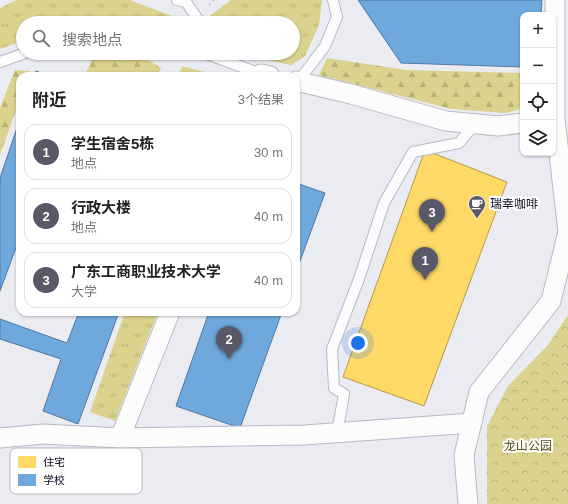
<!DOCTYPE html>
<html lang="zh">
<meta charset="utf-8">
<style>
:root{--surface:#fff;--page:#f6f6f6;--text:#222;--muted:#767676;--line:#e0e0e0;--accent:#585868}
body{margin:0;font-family:Arial,"Noto Sans SC",sans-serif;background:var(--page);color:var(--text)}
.controls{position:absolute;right:12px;top:12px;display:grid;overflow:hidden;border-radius:8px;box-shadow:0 1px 3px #0004}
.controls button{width:36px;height:36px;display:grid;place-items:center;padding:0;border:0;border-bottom:1px solid var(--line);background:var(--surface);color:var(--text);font:20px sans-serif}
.you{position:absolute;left:358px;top:343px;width:14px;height:14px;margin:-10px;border:3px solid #fff;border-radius:50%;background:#1a73e8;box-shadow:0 0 0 6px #1a73e833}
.badge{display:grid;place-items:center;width:26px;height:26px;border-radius:50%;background:var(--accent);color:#fff;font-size:13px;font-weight:700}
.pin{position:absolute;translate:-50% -33px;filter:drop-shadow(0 1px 2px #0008)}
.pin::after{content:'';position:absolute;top:21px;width:14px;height:12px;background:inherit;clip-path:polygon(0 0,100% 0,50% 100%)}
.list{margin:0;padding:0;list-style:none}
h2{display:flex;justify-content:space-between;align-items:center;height:52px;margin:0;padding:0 16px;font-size:17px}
h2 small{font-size:13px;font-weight:400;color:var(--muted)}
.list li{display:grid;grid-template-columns:26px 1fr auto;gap:12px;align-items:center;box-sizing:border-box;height:56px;margin:0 8px 8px;padding:0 8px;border:1px solid var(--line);border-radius:12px}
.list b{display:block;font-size:15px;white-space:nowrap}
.list p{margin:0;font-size:13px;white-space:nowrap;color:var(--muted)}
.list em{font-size:13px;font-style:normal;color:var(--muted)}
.icon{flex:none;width:22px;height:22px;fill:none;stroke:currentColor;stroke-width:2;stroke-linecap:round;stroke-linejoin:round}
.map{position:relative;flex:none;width:568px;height:504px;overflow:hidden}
.search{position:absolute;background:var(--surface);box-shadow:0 1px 3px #0004;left:16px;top:16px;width:284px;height:44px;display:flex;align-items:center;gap:10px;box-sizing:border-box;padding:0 14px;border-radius:22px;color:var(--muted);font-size:15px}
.panel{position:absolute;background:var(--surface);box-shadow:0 1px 3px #0004;left:16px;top:72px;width:284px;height:244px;border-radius:12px}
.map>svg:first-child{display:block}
</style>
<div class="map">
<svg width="568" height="504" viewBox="0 0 568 504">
<defs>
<pattern id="grass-tufts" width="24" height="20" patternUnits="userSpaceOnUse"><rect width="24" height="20" fill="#dad28d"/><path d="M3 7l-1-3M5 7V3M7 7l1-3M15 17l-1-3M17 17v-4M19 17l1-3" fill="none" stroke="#bab379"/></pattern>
<pattern id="forest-firs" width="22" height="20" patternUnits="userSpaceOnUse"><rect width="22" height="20" fill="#dad28d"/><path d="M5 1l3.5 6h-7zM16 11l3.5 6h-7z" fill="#bab379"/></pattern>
<pattern id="park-crowns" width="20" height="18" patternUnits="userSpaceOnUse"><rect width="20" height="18" fill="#dad28d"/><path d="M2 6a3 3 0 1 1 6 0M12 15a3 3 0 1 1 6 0" fill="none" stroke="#bab379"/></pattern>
</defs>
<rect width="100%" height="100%" fill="#ebecf2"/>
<g fill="url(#grass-tufts)">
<polygon points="17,0 130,0 185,21 184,23 23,23 23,41 0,49 0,8"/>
<polygon points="231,0 322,0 319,25 305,56 291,65 236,53 293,53 293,23 203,23 203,21"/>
<polygon points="182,66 219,76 179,76"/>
<polygon points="125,312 158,312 115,421 90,412"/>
</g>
<g fill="url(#forest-firs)">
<polygon points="109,53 129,53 148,60 161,68 158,76 85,76 93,56"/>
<polygon points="327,58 406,70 523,73 523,108 506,113 451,109 319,75"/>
<polygon points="15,70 30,71 28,76 20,76 20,99 0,155 0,108"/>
</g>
<polygon fill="url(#park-crowns)" points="568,315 568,504 487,504 487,426 508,386 548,345"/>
<polygon fill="#ffd966" stroke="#b59a50" points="425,150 507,182 424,406 343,377"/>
<g fill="#6fa8dc" stroke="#5078a3">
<polygon points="358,0 542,0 541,15 523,15 523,67 401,63"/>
<polygon points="36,71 49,76 35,76"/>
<polygon points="20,119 20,237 0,291 0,178"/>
<polygon points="296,183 325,193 296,272"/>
<polygon points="79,312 119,312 78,424 43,411 61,359 0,339 0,319 67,343"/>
<polygon points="209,312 282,312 240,428 176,406"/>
</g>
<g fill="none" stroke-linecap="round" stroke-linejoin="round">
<defs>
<g id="lane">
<polyline points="177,0 186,2 197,18 195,23"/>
<polyline points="204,53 261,74"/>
<polyline points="0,62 25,53"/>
<polyline points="298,82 325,46 337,17 333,0"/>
<polyline points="337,433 344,394 334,388 332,349 359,279 384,203 413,152 459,143 475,124"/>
</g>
<g id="street">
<polyline points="260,76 261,74 270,76"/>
<polyline points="296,81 351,94 446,121 498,126 523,123"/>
<polyline points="0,438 43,434 120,438 170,312"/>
<polyline points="120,438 305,435 472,423"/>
<polyline points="468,504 464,455 479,392 551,301 568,232 555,119 555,0"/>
</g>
</defs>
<use href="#lane" stroke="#b8b9c6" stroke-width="12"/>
<use href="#street" stroke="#b8b9c6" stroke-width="21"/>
<polyline stroke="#cbcbcf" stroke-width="2.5" stroke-dasharray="2 3" stroke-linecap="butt" points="209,5 214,0"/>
<use href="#lane" stroke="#fcfcfd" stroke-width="10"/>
<use href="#street" stroke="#fcfcfd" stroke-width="19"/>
</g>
<defs>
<symbol id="cafe-pin" viewBox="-11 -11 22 30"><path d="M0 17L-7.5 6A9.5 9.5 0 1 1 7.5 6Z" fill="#585868" stroke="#fff"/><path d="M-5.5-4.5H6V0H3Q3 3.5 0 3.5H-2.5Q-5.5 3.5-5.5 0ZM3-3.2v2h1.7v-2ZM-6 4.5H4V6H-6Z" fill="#fff"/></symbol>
</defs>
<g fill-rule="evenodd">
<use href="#cafe-pin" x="467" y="194" width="20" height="27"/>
</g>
<g text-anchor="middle" stroke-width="4" stroke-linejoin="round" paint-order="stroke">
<g font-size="12" fill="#09081d" stroke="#fff" text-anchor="start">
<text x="490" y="208">瑞幸咖啡</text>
</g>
<g font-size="12" fill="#595217" stroke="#fff">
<text x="528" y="450">龙山公园</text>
</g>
</g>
<rect x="10" y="448" width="132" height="46" rx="6" fill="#fff" stroke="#b5b5bb" stroke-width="1"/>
<rect x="18" y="456" width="18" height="12" fill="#ffd966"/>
<rect x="18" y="474" width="18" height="12" fill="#6fa8dc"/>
<g font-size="11" fill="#09081d">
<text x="43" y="466">住宅</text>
<text x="43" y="484">学校</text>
</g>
</svg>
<div class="controls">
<button>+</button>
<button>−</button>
<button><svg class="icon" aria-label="locate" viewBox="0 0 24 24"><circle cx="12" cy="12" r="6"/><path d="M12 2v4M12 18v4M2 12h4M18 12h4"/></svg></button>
<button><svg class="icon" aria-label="layers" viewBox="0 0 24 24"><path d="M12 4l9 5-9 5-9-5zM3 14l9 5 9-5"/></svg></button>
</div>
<div class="you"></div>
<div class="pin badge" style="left:425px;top:280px">1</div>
<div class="pin badge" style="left:229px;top:359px">2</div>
<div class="pin badge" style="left:432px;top:232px">3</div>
<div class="search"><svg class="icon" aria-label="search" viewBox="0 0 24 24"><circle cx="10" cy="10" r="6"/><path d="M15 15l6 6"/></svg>搜索地点</div>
<section class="panel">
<h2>附近<small>3个结果</small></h2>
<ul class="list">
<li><span class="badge">1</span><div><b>学生宿舍5栋</b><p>地点</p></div><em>30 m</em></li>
<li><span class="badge">2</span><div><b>行政大楼</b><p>地点</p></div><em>40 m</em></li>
<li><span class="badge">3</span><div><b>广东工商职业技术大学</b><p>大学</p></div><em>40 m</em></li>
</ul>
</section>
</div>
